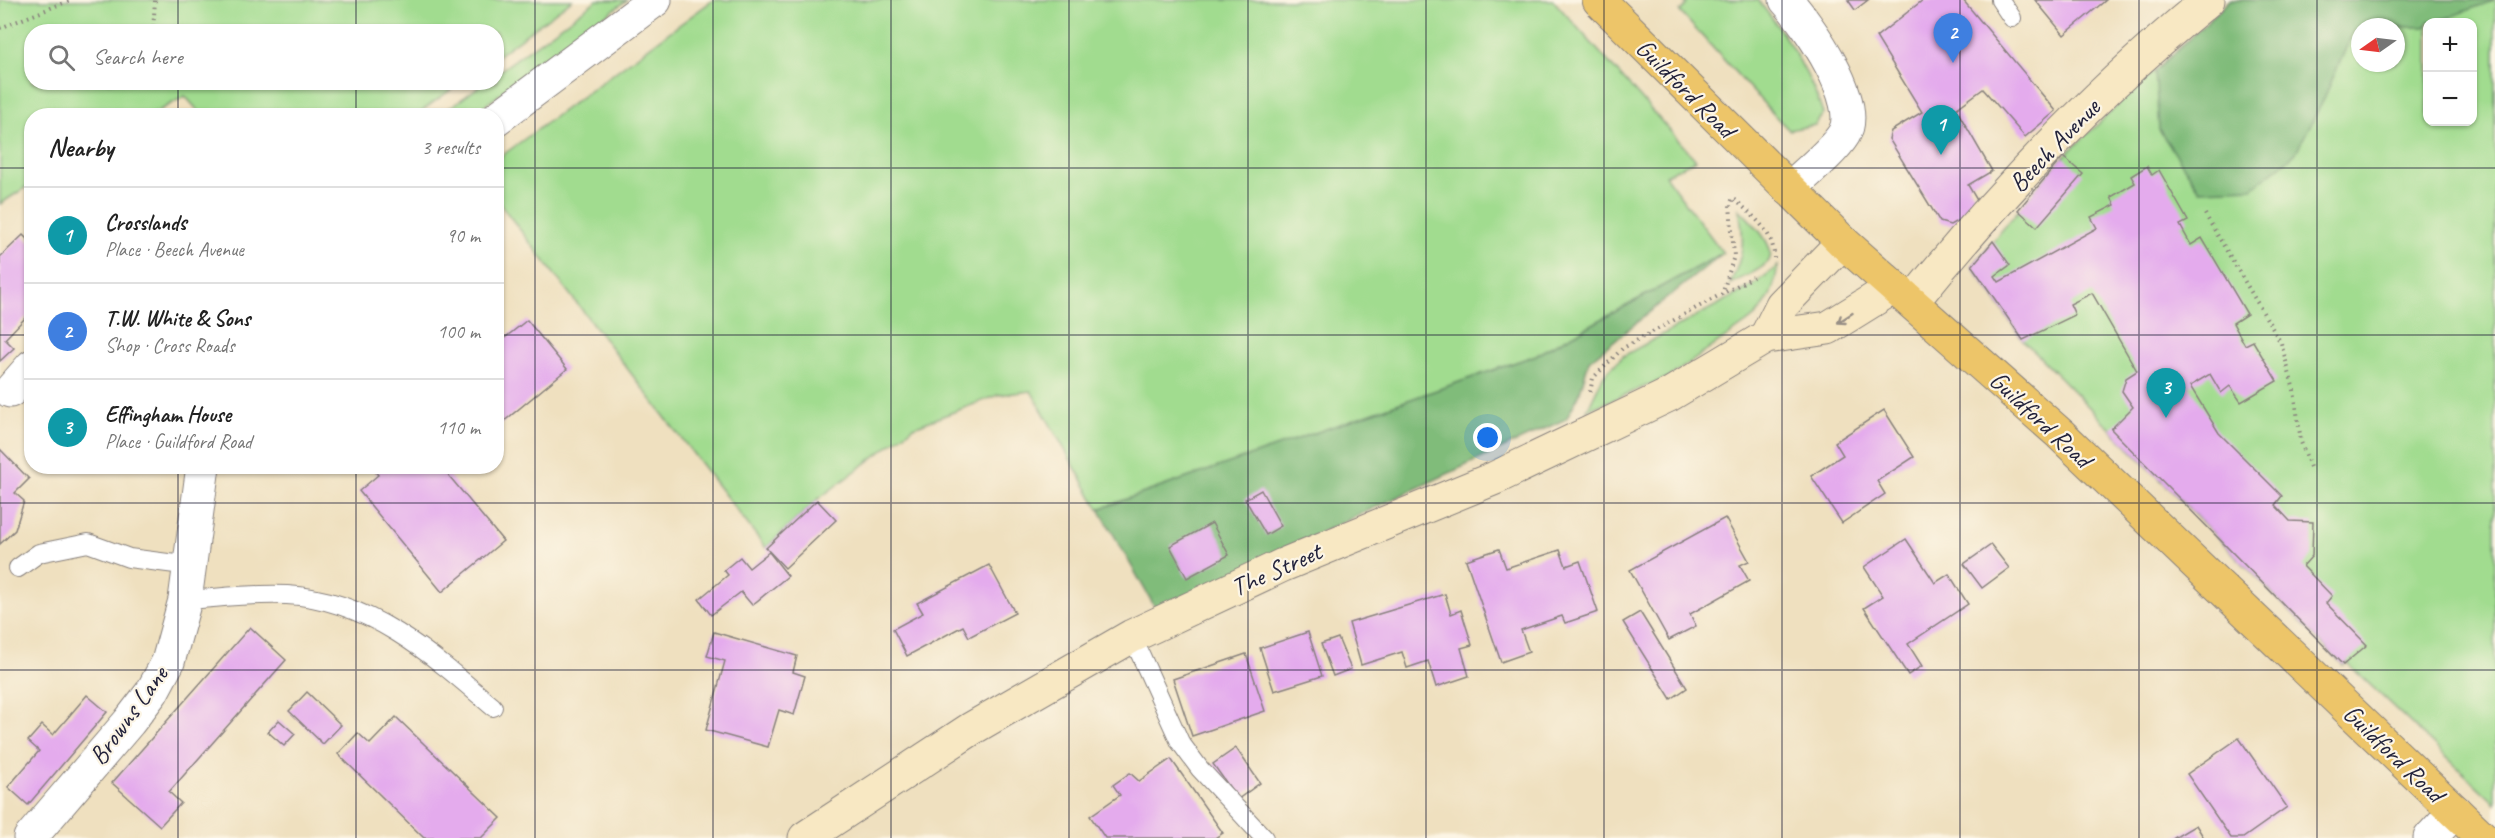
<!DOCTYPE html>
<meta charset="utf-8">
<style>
:root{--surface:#fff;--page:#f2f2f2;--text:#222;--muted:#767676;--line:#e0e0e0;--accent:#c8321e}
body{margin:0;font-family:Caveat,sans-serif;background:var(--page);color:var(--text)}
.controls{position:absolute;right:18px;top:18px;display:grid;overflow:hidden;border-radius:12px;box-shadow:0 2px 4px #0004}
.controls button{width:54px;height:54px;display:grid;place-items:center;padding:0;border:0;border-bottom:2px solid var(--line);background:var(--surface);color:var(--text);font:30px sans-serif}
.compass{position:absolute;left:2351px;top:18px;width:54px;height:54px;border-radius:50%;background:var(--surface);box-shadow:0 2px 4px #0004;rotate:256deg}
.you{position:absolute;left:1488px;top:438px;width:21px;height:21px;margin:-15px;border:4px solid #fff;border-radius:50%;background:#1a73e8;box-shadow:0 0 0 9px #1a73e833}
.badge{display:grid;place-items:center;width:39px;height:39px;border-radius:50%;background:var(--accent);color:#fff;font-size:20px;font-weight:700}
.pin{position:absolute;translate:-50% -50px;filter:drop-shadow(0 2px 3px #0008)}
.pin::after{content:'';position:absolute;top:32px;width:21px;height:18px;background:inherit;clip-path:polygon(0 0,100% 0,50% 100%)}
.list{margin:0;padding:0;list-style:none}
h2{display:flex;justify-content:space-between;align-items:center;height:78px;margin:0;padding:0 24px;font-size:26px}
h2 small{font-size:20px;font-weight:400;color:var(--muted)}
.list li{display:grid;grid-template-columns:39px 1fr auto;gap:18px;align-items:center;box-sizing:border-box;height:96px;padding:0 24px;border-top:2px solid var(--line)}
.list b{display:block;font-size:22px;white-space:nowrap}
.list p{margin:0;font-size:20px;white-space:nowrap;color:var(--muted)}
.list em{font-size:20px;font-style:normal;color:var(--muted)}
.icon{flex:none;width:33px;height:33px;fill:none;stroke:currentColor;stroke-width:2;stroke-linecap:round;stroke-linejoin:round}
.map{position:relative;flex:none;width:2495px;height:838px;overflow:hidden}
.search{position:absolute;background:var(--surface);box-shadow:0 2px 4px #0004;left:24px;top:24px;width:480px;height:66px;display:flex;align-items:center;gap:15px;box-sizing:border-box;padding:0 21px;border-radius:24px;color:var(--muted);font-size:22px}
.panel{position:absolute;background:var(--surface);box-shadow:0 2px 4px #0004;left:24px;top:108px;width:480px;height:366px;border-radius:24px}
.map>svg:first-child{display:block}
</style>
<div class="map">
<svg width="2495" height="838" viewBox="0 0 2495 838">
<rect width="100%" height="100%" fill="#fcf5e5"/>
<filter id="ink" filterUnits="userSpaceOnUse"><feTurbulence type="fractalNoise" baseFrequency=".0167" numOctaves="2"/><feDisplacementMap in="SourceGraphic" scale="12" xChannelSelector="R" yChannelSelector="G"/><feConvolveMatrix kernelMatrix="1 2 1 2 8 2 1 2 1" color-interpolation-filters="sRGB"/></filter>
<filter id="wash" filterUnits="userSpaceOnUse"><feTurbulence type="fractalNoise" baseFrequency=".008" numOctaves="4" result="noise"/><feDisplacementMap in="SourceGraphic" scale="24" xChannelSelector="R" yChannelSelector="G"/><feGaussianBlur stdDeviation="1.35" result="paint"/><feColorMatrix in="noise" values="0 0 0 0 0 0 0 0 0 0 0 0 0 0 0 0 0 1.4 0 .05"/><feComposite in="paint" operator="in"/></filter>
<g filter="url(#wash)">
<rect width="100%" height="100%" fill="#efe0bf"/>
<g fill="#a1dc8f" stroke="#627f65" stroke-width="1.5" fill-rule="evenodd">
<polygon points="0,0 572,0 497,56 496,32 32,32 32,82 460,83 416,115 202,115 185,96 151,115 32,116 31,184 0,204"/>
<polygon points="597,0 627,0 472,115 440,115 484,83 496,82 497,73"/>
<polygon points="713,0 1553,0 1696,160 1665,175 1723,253 1536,355 1099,509 1031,391 998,395 914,427 817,500 766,548 497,200 496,160"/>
<path d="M1683 0H1758C1786 35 1809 71 1823 114L1815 125 1789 130 1778 119 1680 12 1687 4Z"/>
<path d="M2230 0H2495V803L2347 663 2343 665 2023 340 1972 266 2063 157ZM2428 22H2472V122H2428ZM2360 27H2396V63H2360Z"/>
<path d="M1739 209C1749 219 1781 249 1767 263 1758 272 1741 278 1730 284 1744 254 1745 242 1739 209Z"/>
<path d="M1778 266C1774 290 1768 307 1748 322L1669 377 1587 410 1604 375 1623 356 1752 286Z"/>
</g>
<g fill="#80bc7a" stroke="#516f5a" stroke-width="1.5">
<polygon points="2230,0 2495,0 2436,22 2428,22 2425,27 2360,27 2360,31 2353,32 2322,103 2295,154 2252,188 2200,190 2159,130 2155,71"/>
<polygon points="1723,253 1589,361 1579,395 1566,419 1156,609 1099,509 1536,355"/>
</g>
<g id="blocks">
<g fill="#e4abed">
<polygon points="1848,0 1868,0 1855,10"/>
<polygon points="1923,0 1963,0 2056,111 2025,137 1983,89 1956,109 1992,171 1968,185 1981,207 1950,225 1940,222 1889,139 1891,131 1922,112 1876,37"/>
<polygon points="2035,0 2106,0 2064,35"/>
<polygon points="2063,157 2083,174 2037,227 2018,210"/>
<polygon points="2147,166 2152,175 2159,170 2188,221 2180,225 2191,245 2202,238 2247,314 2233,323 2245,345 2253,341 2277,381 2241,402 2230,386 2221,393 2210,374 2190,386 2219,433 2282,496 2275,505 2290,521 2313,522 2312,556 2303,566 2332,596 2326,603 2367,645 2343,665 2111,429 2133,407 2122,391 2126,378 2137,371 2092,293 2070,304 2075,315 2023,340 1972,266 1993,241 2010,265 1995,276 1999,282 2097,228 2091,217 2115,205 2111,197 2135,183 2131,176"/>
<polygon points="23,235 32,244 32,323 26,317 5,339 14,348 0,361 0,257"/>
<polygon points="527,320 567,369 496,428 496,354 500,351 496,345"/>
<polygon points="1884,410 1914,457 1877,481 1885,494 1842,523 1811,476 1843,455 1835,442"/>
<polygon points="0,449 29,479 15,493 24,501 15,530 0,544"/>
<polygon points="371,466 450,466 445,471 503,541 442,592 359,491 378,475"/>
<polygon points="1261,490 1281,526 1266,535 1245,499"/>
<polygon points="817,500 836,520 785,568 766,548"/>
<polygon points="1725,518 1749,561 1740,565 1749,581 1690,614 1696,626 1669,640 1630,570"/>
<polygon points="1212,523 1229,555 1187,578 1170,546"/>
<polygon points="1906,539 1935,583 1949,574 1968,604 1908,644 1922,666 1908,675 1864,608 1883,596 1864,567"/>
<polygon points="1991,545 2009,568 1982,588 1964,564"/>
<polygon points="1499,549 1506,568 1560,550 1566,566 1580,561 1598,612 1565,623 1562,616 1521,630 1529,652 1501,662 1466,560"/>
<polygon points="769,552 788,576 752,605 741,592 711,615 699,599 728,575 724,570 740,557 749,568"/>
<polygon points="989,565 1015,613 969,637 963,626 907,656 893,629 923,613 917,603"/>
<polygon points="1445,594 1451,614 1461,610 1472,645 1461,648 1469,676 1436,687 1428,661 1407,668 1402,652 1361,665 1349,623"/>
<polygon points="1640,612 1687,688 1671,699 1623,622"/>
<polygon points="250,627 286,660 169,792 181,803 160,826 112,783"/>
<polygon points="714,632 797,656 793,672 805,676 794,715 779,710 768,747 706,730 725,661 707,656"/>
<polygon points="1308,632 1322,676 1274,691 1260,648"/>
<polygon points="1338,638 1351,669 1333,676 1321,644"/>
<polygon points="1246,654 1265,711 1192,736 1173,679"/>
<polygon points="307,692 341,725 323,744 289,711"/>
<polygon points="87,695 107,712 28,805 8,787 39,751 28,741 42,725 53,735"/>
<polygon points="396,717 501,818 481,838 424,838 338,754 358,733 370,744"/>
<polygon points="279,720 295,734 284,746 268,732"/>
<polygon points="2239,738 2287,807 2243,838 2231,838 2187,774"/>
<polygon points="1236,748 1260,783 1238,799 1213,764"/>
<polygon points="1171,759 1223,833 1215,838 1105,838 1090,816 1120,795 1113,785 1130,773 1139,781"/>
<polygon points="2196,825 2204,838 2174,838"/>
</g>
</g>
</g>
<g filter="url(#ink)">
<use href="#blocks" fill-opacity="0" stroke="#88817d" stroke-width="1.5"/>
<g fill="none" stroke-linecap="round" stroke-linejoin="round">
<defs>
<g id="lane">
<polyline points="2000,0 2012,18"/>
<polyline points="18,568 39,553 88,543 129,558 191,566"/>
<path d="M185 600C219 598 254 593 287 595 369 599 434 656 493 707"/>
<polyline points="1132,636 1180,742 1200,769 1264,838"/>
</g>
<g id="street">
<path d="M1786 0C1808 24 1863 102 1844 134 1833 152 1805 174 1789 189"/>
<polyline points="496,119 655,0"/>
<polyline points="10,391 32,366"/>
<polyline points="30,838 129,722 152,692 168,662 185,600 203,466"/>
<polyline points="2430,838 2455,811"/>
</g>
<g id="secondary">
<path d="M1912 302C2000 193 2099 89 2208 0"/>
<polyline points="1766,337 1782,305 1843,242"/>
<polyline points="805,838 971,729 1132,636 1283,565 1495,478 1669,395 1766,337 1828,328 1894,287"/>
</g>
<polyline id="primary" points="1599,0 1843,242 2060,434 2483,838"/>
</defs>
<use href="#lane" stroke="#88817d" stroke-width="20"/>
<use href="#street" stroke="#88817d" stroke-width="35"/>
<use href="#secondary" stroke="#88817d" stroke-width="35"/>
<use href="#primary" stroke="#88817d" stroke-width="35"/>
<g stroke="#88817d" stroke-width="4" stroke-dasharray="1.5 4.5" stroke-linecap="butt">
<polyline points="0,28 71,0"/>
<polyline points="153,32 155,0"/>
<polyline points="97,86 104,82"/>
<polyline points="2205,214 2281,343 2294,390 2301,442 2310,467"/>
<path d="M1722 295 1734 256 1730 205 1733 198C1751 214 1775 232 1774 258"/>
<polyline points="1590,392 1593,378 1623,348 1753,277"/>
</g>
<use href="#lane" stroke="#fff" stroke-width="18"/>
<use href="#street" stroke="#fff" stroke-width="33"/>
<use href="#secondary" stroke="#f8e8c3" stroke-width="33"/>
<use href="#primary" stroke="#edc569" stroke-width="33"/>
</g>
<defs><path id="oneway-shaft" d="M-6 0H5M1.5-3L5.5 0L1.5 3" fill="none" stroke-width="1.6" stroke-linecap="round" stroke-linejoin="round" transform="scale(1.5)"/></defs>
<use stroke="#988f86" href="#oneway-shaft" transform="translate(1845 318) rotate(147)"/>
</g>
<path fill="none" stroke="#22223b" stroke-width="1.5" stroke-opacity="0.55" d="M178 0V32M356 0V32M535 0V838M713 0V838M891 0V838M1069 0V838M1248 0V838M1426 0V838M1604 0V838M1782 0V838M1960 0V838M2139 0V838M2317 0V838M178 82V116M356 82V116M0 168H32M496 168H2495M0 335H32M496 335H2495M178 466V838M356 466V838M0 503H2495M0 670H2495"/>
<g text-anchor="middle" stroke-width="4.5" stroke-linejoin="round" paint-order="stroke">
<g font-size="26" fill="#22223b" stroke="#fcf5e5">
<text transform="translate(1686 88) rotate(45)" y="9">Guildford Road</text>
<text transform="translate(2054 145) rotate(-46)" y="9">Beech Avenue</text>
<text transform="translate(2041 419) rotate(43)" y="9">Guildford Road</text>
<text transform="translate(1276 569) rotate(-24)" y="9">The Street</text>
<text transform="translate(128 715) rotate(-54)" y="9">Browns Lane</text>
<text transform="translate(2394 753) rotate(44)" y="9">Guildford Road</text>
</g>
</g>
</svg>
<div class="controls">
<button>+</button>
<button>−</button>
</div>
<svg class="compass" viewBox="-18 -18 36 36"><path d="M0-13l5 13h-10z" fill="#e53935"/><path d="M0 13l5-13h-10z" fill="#767676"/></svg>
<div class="you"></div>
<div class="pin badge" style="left:1941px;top:155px;background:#0f9aa8">1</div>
<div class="pin badge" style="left:1953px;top:63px;background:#3f7fe0">2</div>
<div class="pin badge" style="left:2166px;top:418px;background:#0f9aa8">3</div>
<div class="search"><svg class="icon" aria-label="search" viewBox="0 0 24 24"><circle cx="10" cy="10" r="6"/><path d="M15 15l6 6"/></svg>Search here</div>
<section class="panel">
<h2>Nearby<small>3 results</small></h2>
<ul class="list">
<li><span class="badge" style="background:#0f9aa8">1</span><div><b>Crosslands</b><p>Place · Beech Avenue</p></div><em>90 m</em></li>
<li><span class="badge" style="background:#3f7fe0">2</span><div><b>T.W. White &amp; Sons</b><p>Shop · Cross Roads</p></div><em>100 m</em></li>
<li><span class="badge" style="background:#0f9aa8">3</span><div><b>Effingham House</b><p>Place · Guildford Road</p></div><em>110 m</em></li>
</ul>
</section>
</div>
